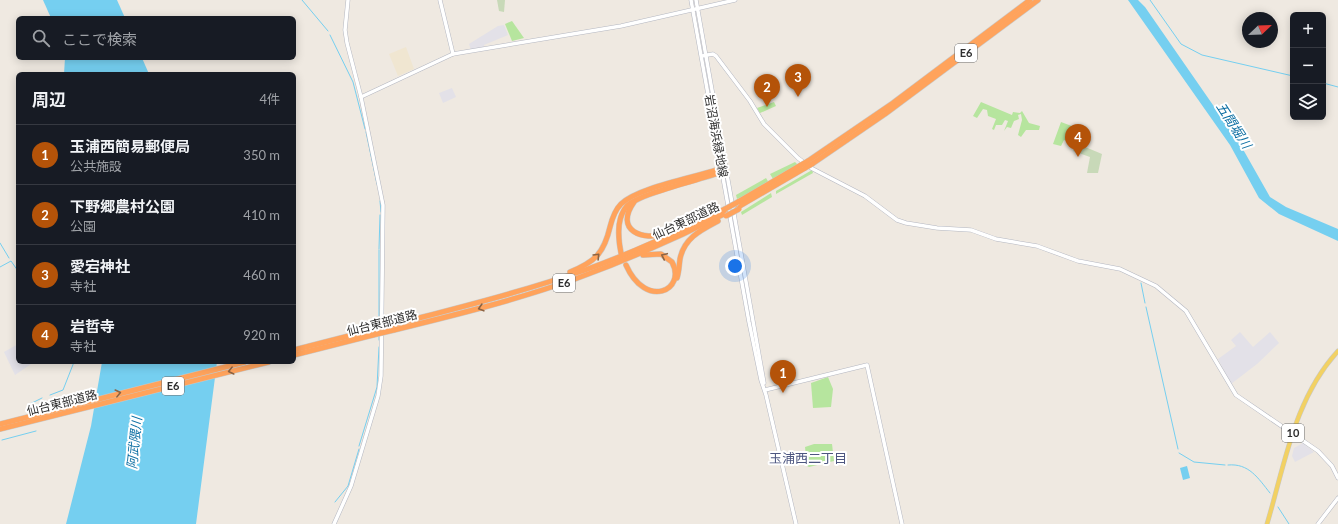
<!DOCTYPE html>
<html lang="ja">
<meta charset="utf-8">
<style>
:root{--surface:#171b24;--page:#242831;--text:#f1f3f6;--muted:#9ea1a6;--line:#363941;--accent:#b45309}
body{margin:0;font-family:Lato,"Noto Sans JP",sans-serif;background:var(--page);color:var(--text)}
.controls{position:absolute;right:12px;top:12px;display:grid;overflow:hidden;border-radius:6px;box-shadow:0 2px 10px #0003}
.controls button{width:36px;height:36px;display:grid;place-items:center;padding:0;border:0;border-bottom:1px solid var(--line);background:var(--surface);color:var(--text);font:20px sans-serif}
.compass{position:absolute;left:1242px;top:12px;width:36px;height:36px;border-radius:50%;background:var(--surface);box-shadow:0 2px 10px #0003;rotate:67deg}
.you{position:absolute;left:735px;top:266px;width:14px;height:14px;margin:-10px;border:3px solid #fff;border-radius:50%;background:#1a73e8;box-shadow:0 0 0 6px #1a73e833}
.badge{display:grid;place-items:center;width:26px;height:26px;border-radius:50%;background:var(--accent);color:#fff;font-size:13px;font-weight:700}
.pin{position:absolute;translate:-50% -33px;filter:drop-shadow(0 1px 2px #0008)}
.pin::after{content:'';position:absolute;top:21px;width:14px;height:12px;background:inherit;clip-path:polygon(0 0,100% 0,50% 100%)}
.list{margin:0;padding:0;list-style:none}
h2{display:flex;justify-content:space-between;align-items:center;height:52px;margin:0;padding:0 16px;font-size:17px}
h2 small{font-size:13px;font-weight:400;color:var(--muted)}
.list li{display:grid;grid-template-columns:26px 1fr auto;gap:12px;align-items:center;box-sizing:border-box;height:60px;padding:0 16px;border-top:1px solid var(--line)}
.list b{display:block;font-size:15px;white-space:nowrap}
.list p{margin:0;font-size:13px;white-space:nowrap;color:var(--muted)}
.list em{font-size:13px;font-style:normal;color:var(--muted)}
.icon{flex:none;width:22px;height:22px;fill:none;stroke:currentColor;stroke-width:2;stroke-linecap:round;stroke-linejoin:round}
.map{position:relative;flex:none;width:1338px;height:524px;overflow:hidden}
.search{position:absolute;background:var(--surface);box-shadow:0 2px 10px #0003;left:16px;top:16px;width:280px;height:44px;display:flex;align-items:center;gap:10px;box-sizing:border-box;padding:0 14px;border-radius:6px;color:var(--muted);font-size:15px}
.panel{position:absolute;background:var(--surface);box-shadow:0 2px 10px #0003;left:16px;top:72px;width:280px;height:292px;border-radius:6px}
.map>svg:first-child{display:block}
</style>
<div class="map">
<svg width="1338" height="524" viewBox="0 0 1338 524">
<rect width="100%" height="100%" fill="#efe9e1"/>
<g fill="#e3e1e8">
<polygon points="504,25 508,35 484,45 484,47 471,50 469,44 498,26"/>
<polygon points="452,88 456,97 443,103 439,93"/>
<polygon points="1240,332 1253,347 1270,332 1279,343 1257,364 1231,384 1218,359 1236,346 1231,340"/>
<polygon points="18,344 18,362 34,362 15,375 4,352"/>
<polygon points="1303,443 1314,452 1295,462 1292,456 1294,448"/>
</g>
<polygon fill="#f0e6d1" points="406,47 414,69 398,76 389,54"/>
<g fill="#b6e59e">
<polygon points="512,21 524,38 512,41 505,24"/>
<polygon points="774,102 776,106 760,113 757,108"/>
<polygon points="981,102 1012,115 1013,112 1020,113 1022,111 1029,123 1040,126 1039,130 1026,130 1021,137 1018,135 1022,120 1021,114 1018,115 1019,119 1014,121 1011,128 1007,127 1004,131 1008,121 1005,120 1002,125 996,125 994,130 992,129 996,119 988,116 987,110 983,109 977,118 973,116"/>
<polygon points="1061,122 1077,128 1073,143 1064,140 1061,146 1053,144"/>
<polygon points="795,162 798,165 773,179 770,174"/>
<polygon points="812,170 813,173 776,194 776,191"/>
<polygon points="766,178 769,183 747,195 737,199 736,195"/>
<polygon points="771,193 772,197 742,215 741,212"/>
<polygon points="828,377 833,389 831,407 813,408 811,383"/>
<polygon points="814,444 832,444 834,461 809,467 807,466 805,447"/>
</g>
<g fill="#c8d9b8">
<polygon points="497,0 505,0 504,12 499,11"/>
<polygon points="1077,128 1082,129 1078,144 1102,154 1098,173 1087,173 1090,157 1073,151 1075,147 1073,143"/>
</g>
<g fill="#75cff0">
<polygon points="43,0 117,0 125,18 51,18"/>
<polygon points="1128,0 1138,0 1145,7 1240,144 1270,197 1286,207 1338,229 1338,241 1279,214 1259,198 1230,145"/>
<polygon points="65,58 142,58 149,74 64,74"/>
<polygon points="102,362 217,362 196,524 66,524 91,426"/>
<polygon points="1187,466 1190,478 1183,480 1180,468"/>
</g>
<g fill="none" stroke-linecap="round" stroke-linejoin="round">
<g stroke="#75cff0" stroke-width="1">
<polyline points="302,0 328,31"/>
<polyline points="1150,0 1181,44 1202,55 1293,76"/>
<polyline points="330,35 353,82 365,129"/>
<polyline points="1323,83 1338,87"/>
<polyline points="366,132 377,184"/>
<polyline points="380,201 381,212"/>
<polyline points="0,243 9,258"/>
<polyline points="379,249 380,215"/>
<polyline points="0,267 11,261 18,271"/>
<polyline points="1141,283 1145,303"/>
<polyline points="1146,307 1178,449"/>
<polyline points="379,316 379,250"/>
<polyline points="379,327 379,321"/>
<polyline points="379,340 379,336"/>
<polyline points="50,395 63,390 74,362"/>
<polyline points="30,404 42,398"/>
<polyline points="2,440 36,431"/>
<polyline points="359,446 377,387 379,347"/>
<polyline points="1179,453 1194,462 1225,465"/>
<path d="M1228 465C1249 463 1258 478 1270 493"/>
<polyline points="335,502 348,486 359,449"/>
<polyline points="1278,507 1289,524"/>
</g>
<defs>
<g id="tertiary">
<polyline points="440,0 453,54"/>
<polyline points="702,56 713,54 716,56 750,101 764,124 798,158 811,168 865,196 897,220 906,223 937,228 971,230 996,239 1037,246 1078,261 1120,269 1156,286 1186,311 1236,395 1318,451 1332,466 1338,478"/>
<polyline points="361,97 453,54 621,26 735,0"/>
<polyline points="765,390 867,365 902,524"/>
<polyline points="334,524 351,486 378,396 381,376 383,205 361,97 347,43 345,30 348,0"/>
<polyline points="1318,524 1338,498"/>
</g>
<g id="secondary">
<polyline points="691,0 749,322 761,380 766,395 796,524"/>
<polyline points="696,0 764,383"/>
</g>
<path id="primary" d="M1267 524C1285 464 1294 399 1338 351"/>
<g id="motorway">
<polyline points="808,161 893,103 1030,0"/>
<polyline points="812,164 885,114 1038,0"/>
<path d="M634 202C614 230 642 242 667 233"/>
<polyline points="738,202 801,165"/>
<polyline points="738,207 805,168"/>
<path d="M621 253C618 238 616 218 627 206 638 194 703 179 722 172L726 169"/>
<path d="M626 265C646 310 687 290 672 262L661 254 643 255"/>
<path d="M570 272C595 262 604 253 610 227 612 219 615 210 621 204 637 188 692 178 716 170L726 169"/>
<path d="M677 278C679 272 679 266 680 259 684 238 701 230 718 221"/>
<path d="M392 325C457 308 522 292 585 270 633 253 679 231 725 209"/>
<path d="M394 330C455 315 516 300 575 279 627 260 677 238 726 213"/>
<polyline points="294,350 372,330"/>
<polyline points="294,355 373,335"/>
<polyline points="0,424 245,362"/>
<polyline points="0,429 269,362"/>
</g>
</defs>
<use href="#tertiary" stroke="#b4b7c1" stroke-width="4.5"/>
<use href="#secondary" stroke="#b4b7c1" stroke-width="4.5"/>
<use href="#primary" stroke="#c9c9c9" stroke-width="5"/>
<use href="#motorway" stroke="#c9c9c9" stroke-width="6"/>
<use href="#tertiary" stroke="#fff" stroke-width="3.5"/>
<use href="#secondary" stroke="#fff" stroke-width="3.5"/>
<use href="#primary" stroke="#f2d163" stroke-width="4"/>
<use href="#motorway" stroke="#ffa35c" stroke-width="5"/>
<defs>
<g id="motorway-bridge">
<polyline points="801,165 808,161"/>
<polyline points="805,168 812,164"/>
<polyline points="725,209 738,202"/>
<polyline points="726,216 739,209"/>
<polyline points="372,330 392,325"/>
<polyline points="373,335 394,330"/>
</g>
</defs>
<use href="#motorway-bridge" stroke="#c9c9c9" stroke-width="6" stroke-linecap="butt"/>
<use href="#motorway-bridge" stroke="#ffa35c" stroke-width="5"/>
</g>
<defs><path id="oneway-chevron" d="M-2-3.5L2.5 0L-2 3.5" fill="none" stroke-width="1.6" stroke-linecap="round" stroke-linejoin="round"/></defs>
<g stroke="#8c6343">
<use href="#oneway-chevron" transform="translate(597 256) rotate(-46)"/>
<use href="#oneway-chevron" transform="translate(664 256) rotate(-155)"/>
<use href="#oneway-chevron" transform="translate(481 308) rotate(164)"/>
<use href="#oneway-chevron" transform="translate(231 371) rotate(166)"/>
<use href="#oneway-chevron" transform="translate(118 393) rotate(-14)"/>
</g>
<g text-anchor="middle" stroke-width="4" stroke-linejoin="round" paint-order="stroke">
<g fill="#fff" stroke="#6d6d6d" stroke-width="1">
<rect x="955" y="44" width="22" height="18" rx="3"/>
<rect x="553" y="274" width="22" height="18" rx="3"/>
<rect x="162" y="377" width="22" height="18" rx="3"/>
<rect x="1282" y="424" width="22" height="18" rx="3"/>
</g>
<g font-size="11" font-weight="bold" fill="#2e2e2e">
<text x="966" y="57">E6</text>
<text x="564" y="287">E6</text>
<text x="173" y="390">E6</text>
<text x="1293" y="437">10</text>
</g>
<g font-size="12" fill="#2e2e2e" stroke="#fff">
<text transform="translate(716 136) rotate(80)" y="4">岩沼海浜緑地線</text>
<text transform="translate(686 221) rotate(-25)" y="4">仙台東部道路</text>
<text transform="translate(382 323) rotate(-14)" y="4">仙台東部道路</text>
<text transform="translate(62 403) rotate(-14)" y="4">仙台東部道路</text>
</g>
<g font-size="13" font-style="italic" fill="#0d6fa3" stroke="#fff">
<text transform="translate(1234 125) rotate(57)" y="5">五間堀川</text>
<text transform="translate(134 443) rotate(-84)" y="5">阿武隈川</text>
</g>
<g font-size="13" fill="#4d5680" stroke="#fff">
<text x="808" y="463">玉浦西二丁目</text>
</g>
</g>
</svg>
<div class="controls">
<button>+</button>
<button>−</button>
<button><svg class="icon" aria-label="layers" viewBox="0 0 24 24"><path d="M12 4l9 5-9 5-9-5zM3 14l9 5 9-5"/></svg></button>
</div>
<svg class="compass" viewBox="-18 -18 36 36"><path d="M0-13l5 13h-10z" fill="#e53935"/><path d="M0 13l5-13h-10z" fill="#9ea1a6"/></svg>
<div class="you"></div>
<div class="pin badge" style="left:783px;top:393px">1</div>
<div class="pin badge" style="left:767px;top:107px">2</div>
<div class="pin badge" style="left:798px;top:97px">3</div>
<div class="pin badge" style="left:1078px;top:157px">4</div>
<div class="search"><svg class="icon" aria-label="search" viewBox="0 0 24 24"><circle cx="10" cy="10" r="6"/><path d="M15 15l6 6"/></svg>ここで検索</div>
<section class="panel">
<h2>周辺<small>4件</small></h2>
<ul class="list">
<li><span class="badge">1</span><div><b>玉浦西簡易郵便局</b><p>公共施設</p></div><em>350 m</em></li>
<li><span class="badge">2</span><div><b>下野郷農村公園</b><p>公園</p></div><em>410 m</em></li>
<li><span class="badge">3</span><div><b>愛宕神社</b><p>寺社</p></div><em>460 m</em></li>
<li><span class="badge">4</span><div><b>岩哲寺</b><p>寺社</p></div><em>920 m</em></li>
</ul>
</section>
</div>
